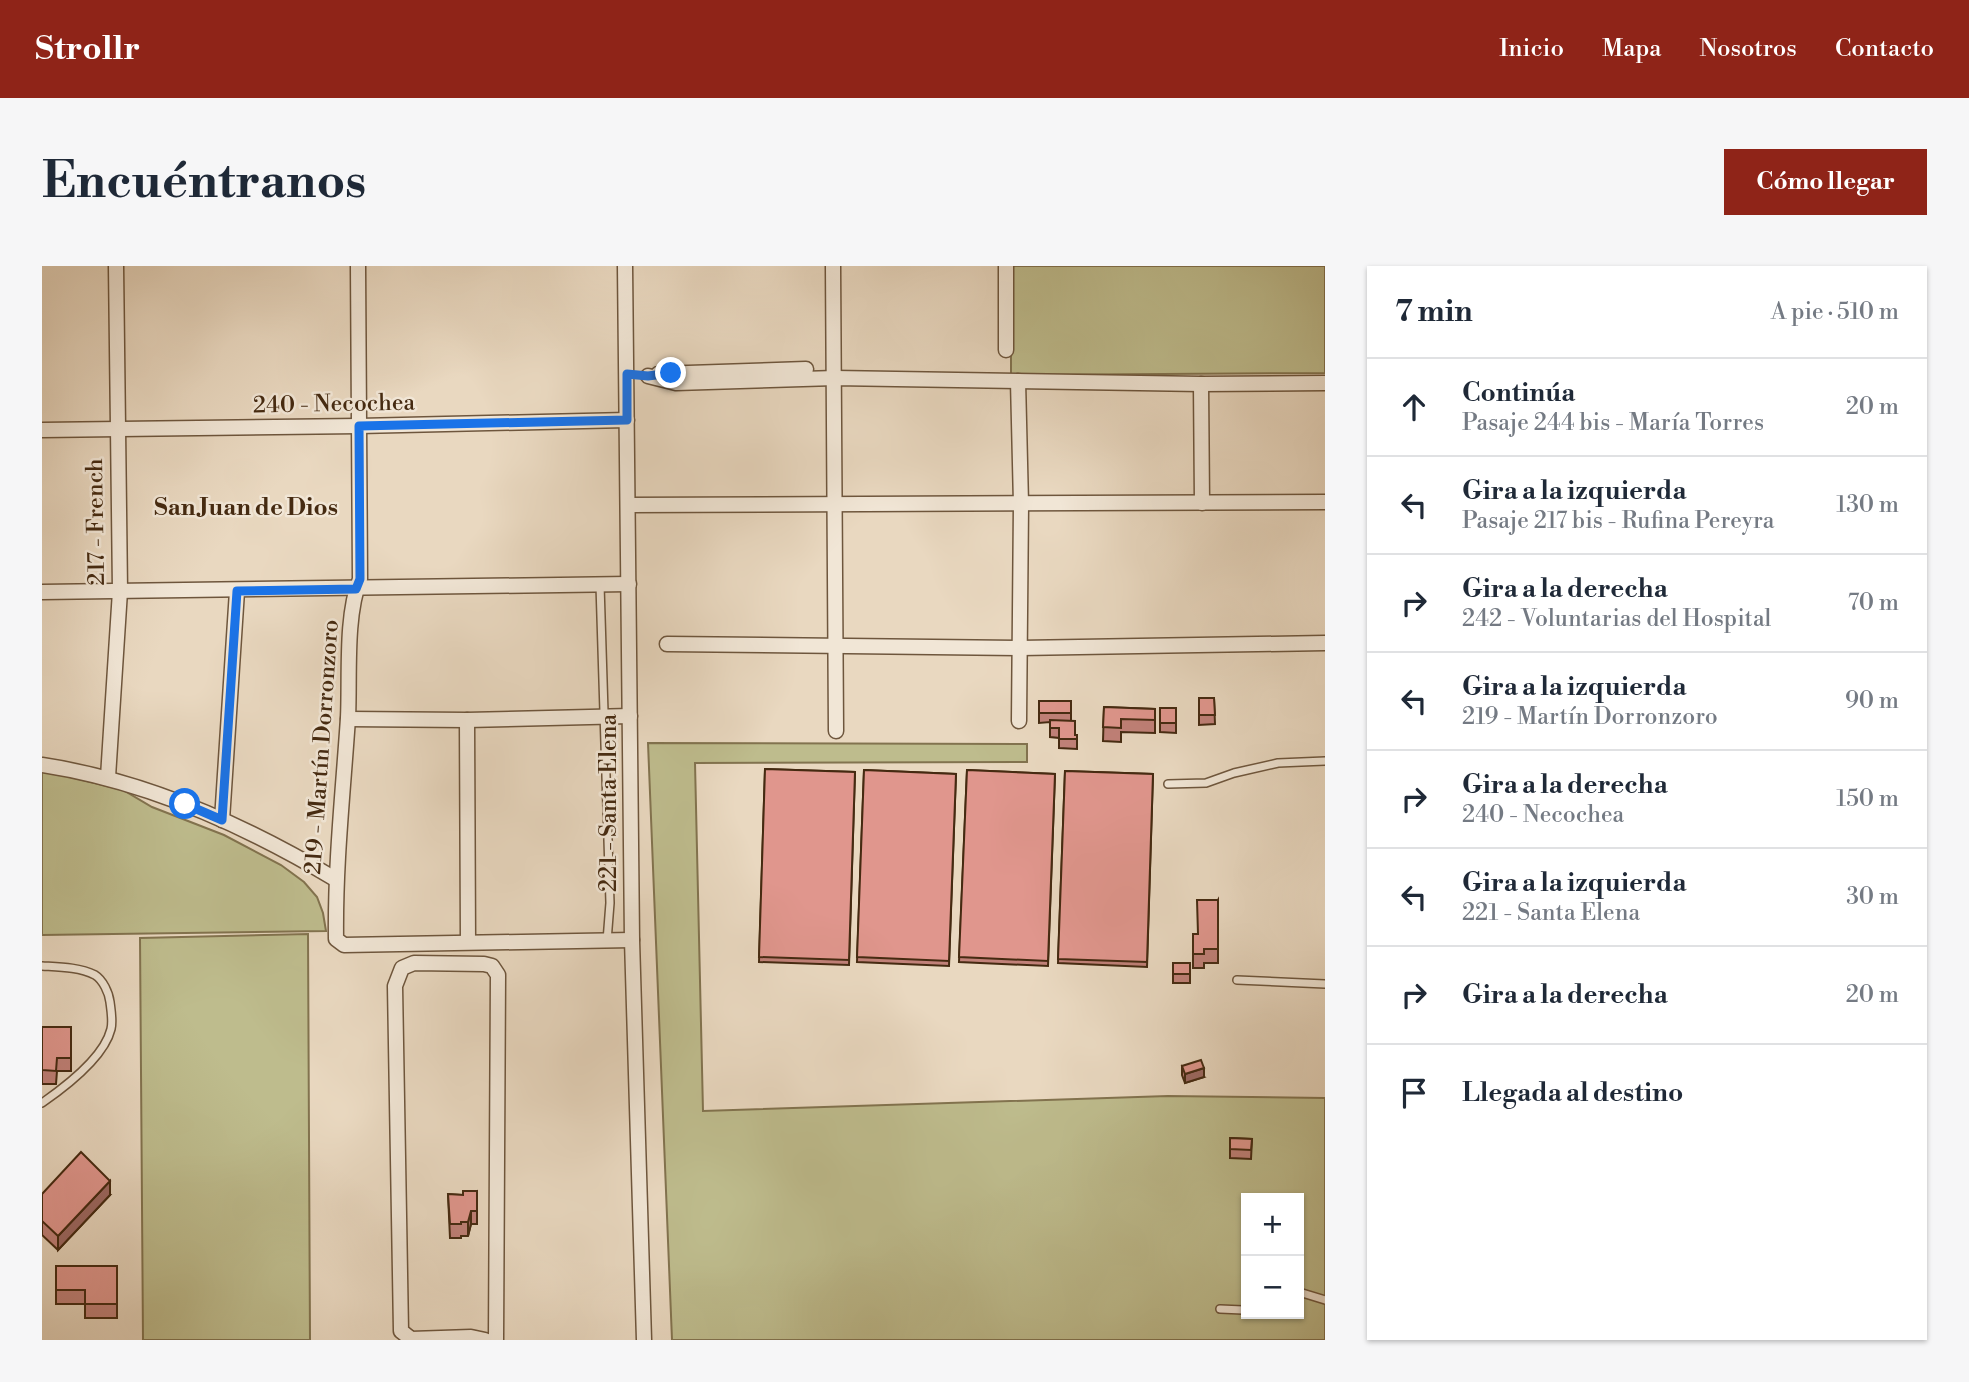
<!DOCTYPE html>
<html lang="es">
<meta charset="utf-8">
<style>
:root{--surface:#fff;--page:#f6f6f7;--text:#1f2937;--muted:#747a83;--line:#e0e1e3;--accent:#8f2418}
body{margin:0;font-family:"Libre Bodoni",serif;background:var(--page);color:var(--text)}
.controls{position:absolute;right:21px;bottom:21px;display:grid;overflow:hidden;border-radius:0px;box-shadow:0 2px 5px #0004}
.controls button{width:63px;height:63px;display:grid;place-items:center;padding:0;border:0;border-bottom:2px solid var(--line);background:var(--surface);color:var(--text);font:35px sans-serif}
.stop{position:absolute;width:21px;height:21px;margin:-16px;border:5px solid #1a73e8;border-radius:50%;background:#fff}
.stop.end{background:#1a73e8;border-color:#fff;box-shadow:0 2px 7px #0008}
.list{margin:0;padding:0;list-style:none}
h2{display:flex;justify-content:space-between;align-items:center;height:91px;margin:0;padding:0 28px;font-size:30px}
h2 small{font-size:23px;font-weight:400;color:var(--muted)}
.list li{display:grid;grid-template-columns:46px 1fr auto;gap:21px;align-items:center;box-sizing:border-box;height:98px;padding:0 28px;border-top:2px solid var(--line)}
.list b{display:block;font-size:26px;white-space:nowrap}
.list p{margin:0;font-size:23px;white-space:nowrap;color:var(--muted)}
.list em{font-size:23px;font-style:normal;color:var(--muted)}
.icon{flex:none;width:38px;height:38px;fill:none;stroke:currentColor;stroke-width:2;stroke-linecap:round;stroke-linejoin:round}
.map{position:relative;flex:none;width:1283px;height:1074px;overflow:hidden;border-radius:0px}
header{display:flex;align-items:center;gap:42px;box-sizing:border-box;height:98px;padding:0 35px;background:var(--accent);color:#fff}
header strong{font-size:33px}
nav{display:flex;gap:38px;margin-inline-start:auto;font-size:24px}
.intro{display:flex;align-items:center;justify-content:space-between;box-sizing:border-box;height:168px;padding:0 42px}
h1{margin:0;font-size:49px}
.button{padding:18px 32px;border-radius:0px;background:var(--accent);color:#fff;font-size:24px;font-weight:700}
main{display:flex;gap:42px;padding:0 42px}
aside{flex:1;background:var(--surface);border-radius:0px;box-shadow:0 2px 5px #0004}
.map>svg:first-child{display:block}
</style>
<header>
<strong>Strollr</strong>
<nav><a>Inicio</a><a>Mapa</a><a>Nosotros</a><a>Contacto</a></nav>
</header>
<div class="intro"><h1>Encuéntranos</h1><a class="button">Cómo llegar</a></div>
<main>
<div class="map">
<svg width="1283" height="1074" viewBox="0 0 1283 1074">
<rect width="100%" height="100%" fill="#e9d8c0"/>
<filter id="stains"><feTurbulence type="fractalNoise" baseFrequency=".00286" numOctaves="4"/><feColorMatrix values="0 0 0 0 .2 0 0 0 0 .09 0 0 0 0 .02 0 0 0 .5 -.17"/></filter>
<radialGradient id="worn" r=".72"><stop offset=".6" stop-color="#630" stop-opacity="0"/><stop offset="1" stop-color="#630" stop-opacity=".3"/></radialGradient>
<g fill="#bebc8d" stroke="#82734f" stroke-width="2" fill-rule="evenodd">
<polygon points="969,0 1283,0 1283,107 969,109"/>
<path d="M606 477 985 478V496L653 497 661 845 1126 830 1283 832V1074H630ZM1204 932H1257V1048H1204Z"/>
<polygon points="0,504 81,524 110,541 182,569 239,599 262,616 275,631 281,647 284,665 0,669"/>
<polygon points="266,668 268,1074 101,1074 98,672"/>
</g>
<g fill="none" stroke-linecap="round" stroke-linejoin="round">
<defs>
<g id="service">
<polyline points="558,319 568,637 565,675"/>
<polyline points="1126,518 1164,517 1192,507 1236,497 1283,495"/>
<path d="M0 700C17 701 37 701 53 709 61 714 67 727 68 736 69 744 71 755 69 763 62 792 23 821 0 837"/>
<polyline points="1195,714 1283,718"/>
<polyline points="1257,1026 1283,1034"/>
<polyline points="1178,1043 1201,1044 1204,1042"/>
</g>
<g id="minor">
<path d="M316 0 318 313C303 351 308 411 306 452 301 526 293 599 294 673L302 679 590 674"/>
<polyline points="583,0 590,674 602,1074"/>
<polyline points="791,0 794,465"/>
<polyline points="964,84 964,0"/>
<polyline points="616,108 764,103"/>
<polyline points="606,110 634,117 793,112 1159,118 1283,117"/>
<polyline points="976,115 979,238 977,455"/>
<polyline points="1159,118 1160,237"/>
<polyline points="0,164 317,160 585,154"/>
<polyline points="587,239 1283,236"/>
<polyline points="0,326 587,318"/>
<polyline points="625,378 978,382 1283,377"/>
<polyline points="306,453 425,454 588,450"/>
<polyline points="425,454 426,676"/>
<path d="M0 499C105 515 203 559 293 613"/>
<polyline points="66,511 78,325 74,0"/>
<polyline points="180,554 195,325"/>
<polyline points="443,1074 429,1071 369,1073 359,1065 353,720 360,702 372,697 442,698 450,700 456,709 454,1074"/>
</g>
</defs>
<use href="#service" stroke="#6e563d" stroke-width="10"/>
<use href="#minor" stroke="#6e563d" stroke-width="17"/>
<use href="#service" stroke="#f1e6d6" stroke-width="7"/>
<use href="#minor" stroke="#f1e6d6" stroke-width="14"/>
</g>
<g fill="#c18179" stroke="#452a11" stroke-width="2">
<polygon points="1157,432 1172,432 1173,458 1157,459"/>
<polygon points="997,435 1029,435 1029,455 1033,469 1035,469 1035,483 1017,482 1017,472 1008,471 1008,456 997,457"/>
<polygon points="1062,441 1113,443 1113,467 1079,466 1079,476 1061,475"/>
<polygon points="1118,442 1134,442 1134,467 1118,466"/>
<polygon points="723,503 813,506 807,699 717,696"/>
<polygon points="822,504 914,508 907,700 815,696"/>
<polygon points="925,504 1013,508 1006,700 917,696"/>
<polygon points="1023,505 1111,508 1105,701 1016,697"/>
<polygon points="1176,634 1176,697 1162,697 1162,702 1151,702 1151,668 1156,668"/>
<rect x="1131" y="697" width="17" height="20"/>
<polygon points="0,761 29,761 29,805 15,805 14,818 0,818"/>
<polygon points="1140,800 1162,811 1143,817 1140,809"/>
<polygon points="1188,872 1210,873 1209,893 1188,892"/>
<polygon points="435,925 435,958 429,958 426,970 419,970 419,972 408,972 406,928 421,929"/>
<polygon points="0,928 68,929 16,984 0,969"/>
<polygon points="14,1000 75,1000 75,1052 43,1052 43,1038 14,1038"/>
</g>
<g fill="#9d6963" stroke="#452a11" stroke-width="2">
<polygon points="1162,802 1162,811 1143,817 1143,808"/>
<polygon points="68,915 68,929 16,984 16,970"/>
<polygon points="429,945 429,958 426,970 426,956"/>
</g>
<g fill="#e0968d" stroke="#452a11" stroke-width="2">
<polygon points="1157,432 1172,432 1173,449 1157,449"/>
<rect x="997" y="435" width="32" height="12"/>
<polygon points="1062,441 1113,443 1113,454 1079,453 1079,462 1061,461"/>
<rect x="1118" y="442" width="16" height="15"/>
<polygon points="1008,454 1033,455 1033,469 1035,469 1035,473 1017,473 1017,462 1008,462"/>
<polygon points="723,503 813,506 807,694 717,691"/>
<polygon points="822,504 914,508 907,695 815,691"/>
<polygon points="925,504 1013,508 1006,695 917,691"/>
<polygon points="1023,505 1111,508 1105,696 1016,693"/>
<polygon points="1155,634 1176,634 1176,683 1162,683 1162,688 1151,688 1151,668 1156,668"/>
<rect x="1131" y="697" width="17" height="11"/>
<polygon points="0,761 29,761 29,792 15,792 14,805 0,804"/>
<polygon points="1159,794 1162,802 1143,808 1140,800"/>
<polygon points="1188,872 1210,873 1209,884 1188,883"/>
<polygon points="39,886 68,915 16,970 0,955 0,928"/>
<polygon points="421,925 435,925 435,945 429,945 426,956 419,956 419,958 408,958 406,928 421,929"/>
<polygon points="14,1000 75,1000 75,1038 43,1038 43,1024 14,1024"/>
</g>
<g fill="none" stroke-linecap="round" stroke-linejoin="round">
<polyline stroke="#1a73e8" stroke-width="9" points="143,538 180,554 195,325 314,323 318,313 317,160 585,154 585,108 606,110 629,107"/>
</g>
<g text-anchor="middle" stroke-width="5" stroke-linejoin="round" paint-order="stroke">
<g font-size="23" fill="#452a11" stroke="#f1e6d6">
<text transform="translate(292 137) rotate(-1)" y="8">240 - Necochea</text>
<text transform="translate(53 256) rotate(-91)" y="8">217 - French</text>
<text transform="translate(279 481) rotate(-86)" y="8">219 - Martín Dorronzoro</text>
<text transform="translate(566 537) rotate(-90)" y="8">221 - Santa Elena</text>
</g>
<g font-size="24" font-weight="bold" fill="#452a11" stroke="#f1e6d6">
<text x="204" y="249">San Juan de Dios</text>
</g>
</g>
<rect width="100%" height="100%" filter="url(#stains)"/>
<rect width="100%" height="100%" fill="url(#worn)"/>
</svg>
<div class="controls">
<button>+</button>
<button>−</button>
</div>
<div class="stop" style="left:143px;top:538px"></div>
<div class="stop end" style="left:629px;top:107px"></div>
</div>
<aside>
<h2>7 min<small>A pie · 510 m</small></h2>
<ul class="list">
<li><svg class="icon" aria-label="ahead" viewBox="0 0 24 24"><path d="M12 20V5M6 11l6-6 6 6"/></svg><div><b>Continúa</b><p>Pasaje 244 bis - María Torres</p></div><em>20 m</em></li>
<li><svg class="icon" aria-label="left" viewBox="0 0 24 24"><path d="M17 20v-9H6M10 6l-5 5 5 5"/></svg><div><b>Gira a la izquierda</b><p>Pasaje 217 bis - Rufina Pereyra</p></div><em>130 m</em></li>
<li><svg class="icon" aria-label="right" viewBox="0 0 24 24"><path d="M7 20v-9h11M14 6l5 5-5 5"/></svg><div><b>Gira a la derecha</b><p>242 - Voluntarias del Hospital</p></div><em>70 m</em></li>
<li><svg class="icon" aria-label="left" viewBox="0 0 24 24"><path d="M17 20v-9H6M10 6l-5 5 5 5"/></svg><div><b>Gira a la izquierda</b><p>219 - Martín Dorronzoro</p></div><em>90 m</em></li>
<li><svg class="icon" aria-label="right" viewBox="0 0 24 24"><path d="M7 20v-9h11M14 6l5 5-5 5"/></svg><div><b>Gira a la derecha</b><p>240 - Necochea</p></div><em>150 m</em></li>
<li><svg class="icon" aria-label="left" viewBox="0 0 24 24"><path d="M17 20v-9H6M10 6l-5 5 5 5"/></svg><div><b>Gira a la izquierda</b><p>221 - Santa Elena</p></div><em>30 m</em></li>
<li><svg class="icon" aria-label="right" viewBox="0 0 24 24"><path d="M7 20v-9h11M14 6l5 5-5 5"/></svg><div><b>Gira a la derecha</b></div><em>20 m</em></li>
<li><svg class="icon" aria-label="arrive" viewBox="0 0 24 24"><path d="M6 21V4h12l-3 4 3 4H6"/></svg><div><b>Llegada al destino</b></div></li>
</ul>
</aside>
</main>
